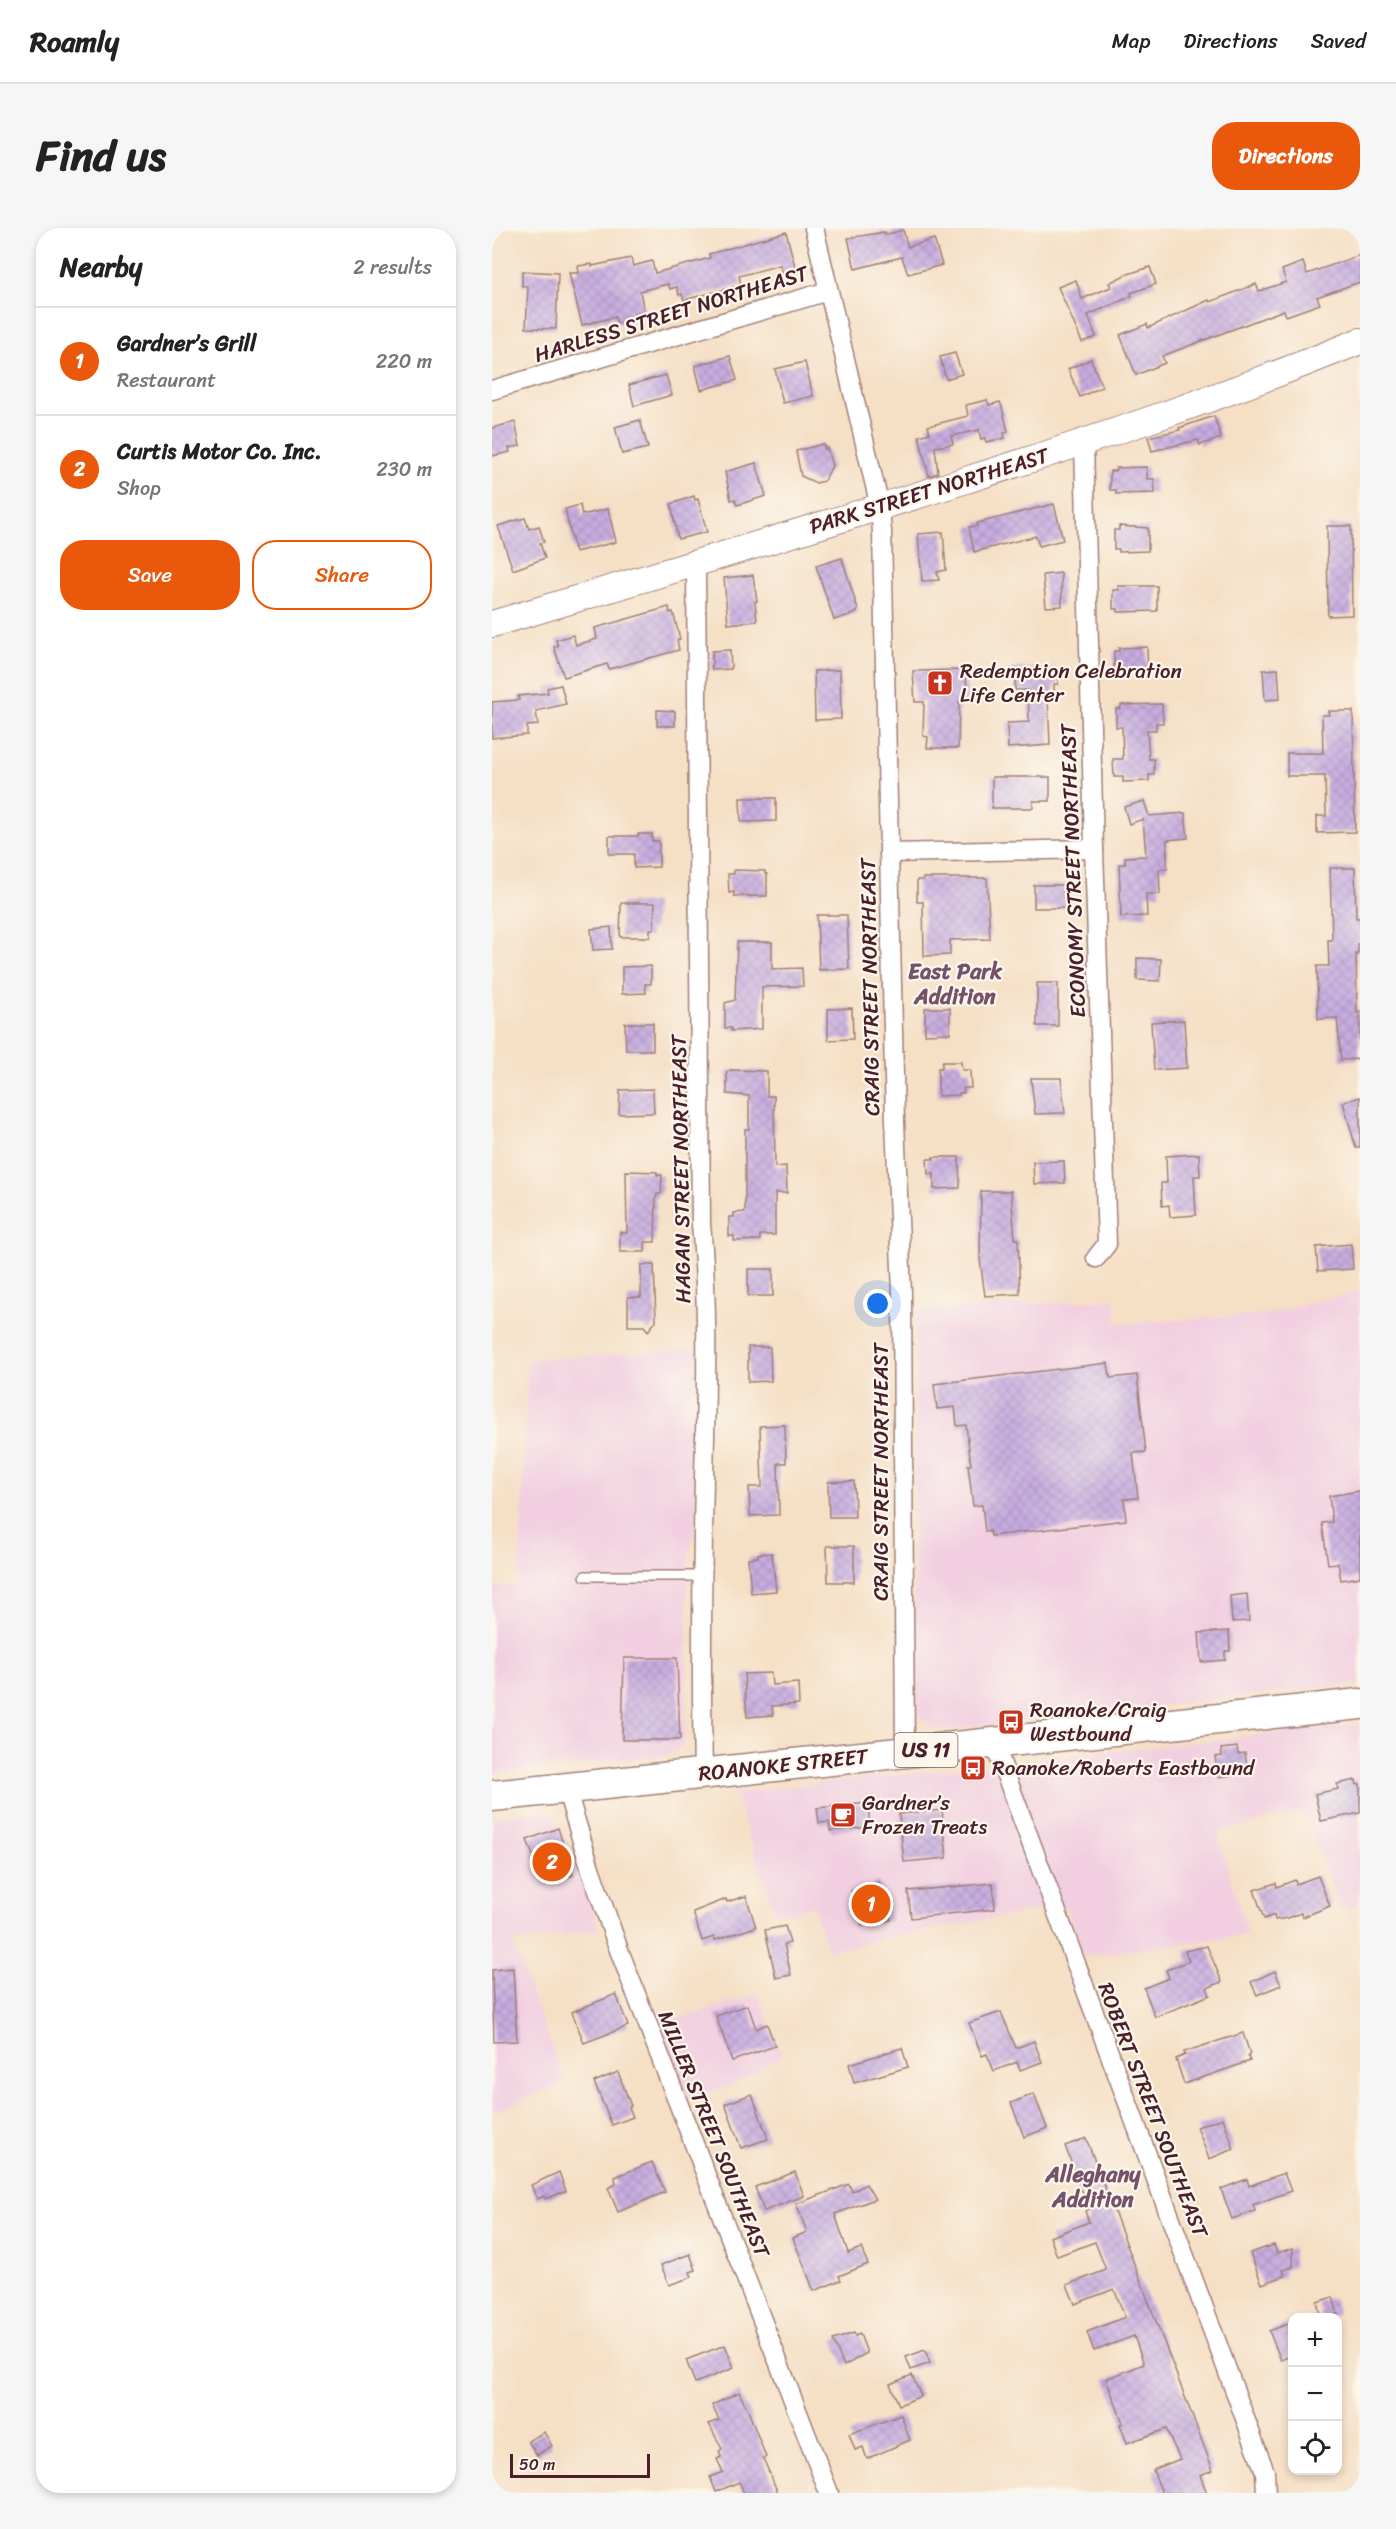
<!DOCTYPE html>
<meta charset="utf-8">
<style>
:root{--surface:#fff;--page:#f6f6f6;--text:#222;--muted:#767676;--line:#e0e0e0;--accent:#ea580c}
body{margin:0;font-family:Sriracha,sans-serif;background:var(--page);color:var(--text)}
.controls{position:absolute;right:18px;bottom:18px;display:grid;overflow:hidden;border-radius:12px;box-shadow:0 3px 9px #0003}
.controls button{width:54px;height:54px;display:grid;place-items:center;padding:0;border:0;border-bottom:2px solid var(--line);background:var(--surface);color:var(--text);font:30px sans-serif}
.scale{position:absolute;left:18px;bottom:15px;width:140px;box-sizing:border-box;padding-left:6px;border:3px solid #4a1f2b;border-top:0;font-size:16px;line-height:21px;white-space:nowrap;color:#4a1f2b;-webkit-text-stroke:4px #fbf7ec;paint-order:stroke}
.you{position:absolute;left:386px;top:1076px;width:21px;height:21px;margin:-15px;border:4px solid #fff;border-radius:50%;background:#1a73e8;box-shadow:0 0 0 9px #1a73e833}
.badge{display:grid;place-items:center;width:39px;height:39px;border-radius:50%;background:var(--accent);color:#fff;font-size:20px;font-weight:700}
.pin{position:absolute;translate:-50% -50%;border:3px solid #fff;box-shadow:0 2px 6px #0006}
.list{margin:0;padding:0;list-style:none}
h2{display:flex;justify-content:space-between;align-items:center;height:78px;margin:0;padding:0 24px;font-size:26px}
h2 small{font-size:20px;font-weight:400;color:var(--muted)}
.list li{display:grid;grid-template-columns:39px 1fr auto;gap:18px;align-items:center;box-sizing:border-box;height:108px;padding:0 24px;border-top:2px solid var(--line)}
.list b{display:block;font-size:22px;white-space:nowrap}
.list p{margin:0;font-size:20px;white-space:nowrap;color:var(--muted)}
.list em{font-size:20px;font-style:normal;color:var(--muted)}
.actions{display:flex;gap:12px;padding:18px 24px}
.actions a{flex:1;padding:14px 0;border:2px solid var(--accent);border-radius:24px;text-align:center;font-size:21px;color:var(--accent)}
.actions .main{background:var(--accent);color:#fff}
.icon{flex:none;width:33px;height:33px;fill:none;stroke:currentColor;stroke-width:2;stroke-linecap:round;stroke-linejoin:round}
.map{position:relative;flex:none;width:868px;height:2265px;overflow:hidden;border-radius:24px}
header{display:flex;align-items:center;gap:36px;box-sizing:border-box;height:84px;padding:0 30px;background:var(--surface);border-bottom:2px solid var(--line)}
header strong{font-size:28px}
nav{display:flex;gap:33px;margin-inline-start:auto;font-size:21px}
.intro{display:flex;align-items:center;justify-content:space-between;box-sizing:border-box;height:144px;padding:0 36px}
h1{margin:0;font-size:42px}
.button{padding:15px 27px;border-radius:24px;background:var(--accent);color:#fff;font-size:21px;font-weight:700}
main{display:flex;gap:36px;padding:0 36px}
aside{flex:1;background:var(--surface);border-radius:24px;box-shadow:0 3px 9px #0003}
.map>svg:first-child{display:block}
</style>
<header>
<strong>Roamly</strong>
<nav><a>Map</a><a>Directions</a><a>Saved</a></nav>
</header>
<div class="intro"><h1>Find us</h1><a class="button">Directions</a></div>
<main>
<aside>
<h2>Nearby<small>2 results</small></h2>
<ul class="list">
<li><span class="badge">1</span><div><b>Gardner’s Grill</b><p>Restaurant</p></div><em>220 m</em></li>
<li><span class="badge">2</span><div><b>Curtis Motor Co. Inc.</b><p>Shop</p></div><em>230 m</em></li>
</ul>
<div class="actions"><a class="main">Save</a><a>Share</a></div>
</aside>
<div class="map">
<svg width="868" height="2265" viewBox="0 0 868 2265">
<defs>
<pattern id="building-cross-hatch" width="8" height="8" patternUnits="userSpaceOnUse" patternTransform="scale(1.5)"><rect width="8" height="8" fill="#c7ade0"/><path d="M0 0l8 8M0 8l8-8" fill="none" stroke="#ac94c0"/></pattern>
</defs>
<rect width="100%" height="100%" fill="#fbf7ec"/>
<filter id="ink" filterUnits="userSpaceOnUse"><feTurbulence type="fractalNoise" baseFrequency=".0167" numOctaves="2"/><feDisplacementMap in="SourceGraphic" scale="12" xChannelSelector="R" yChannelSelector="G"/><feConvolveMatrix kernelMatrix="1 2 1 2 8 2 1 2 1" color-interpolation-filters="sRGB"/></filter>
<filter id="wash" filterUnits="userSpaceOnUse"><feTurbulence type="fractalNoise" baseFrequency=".008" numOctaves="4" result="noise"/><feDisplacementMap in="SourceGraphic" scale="24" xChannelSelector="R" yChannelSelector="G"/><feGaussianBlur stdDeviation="1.35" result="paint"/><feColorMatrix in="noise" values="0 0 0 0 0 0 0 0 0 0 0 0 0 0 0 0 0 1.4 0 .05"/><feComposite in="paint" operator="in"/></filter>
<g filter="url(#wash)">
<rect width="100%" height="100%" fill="#f5dfc5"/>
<g fill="#f2cfe0">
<polygon points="868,1063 868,1455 453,1502 442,1500 431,1493 424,1482 421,1422 424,1083 623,1071 625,1096 775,1086"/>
<polygon points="205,1121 203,1300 196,1331 194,1503 192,1514 185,1522 175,1527 0,1545 0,1359 27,1356 36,1132"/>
<polygon points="868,1496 868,1676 849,1681 811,1583 725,1605 756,1707 592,1728 574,1678 434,1702 335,1723 321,1677 299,1685 283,1685 242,1565"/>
<polygon points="51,1584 60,1588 68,1599 108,1702 20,1715 73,1854 0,1885 0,1589"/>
<polygon points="266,1766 290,1828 244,1855 196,1871 166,1797"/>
</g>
<g id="blocks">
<g fill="url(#building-cross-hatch)">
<polygon points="411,2 416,19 442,11 450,37 416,46 410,29 363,41 356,10 393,4 393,7"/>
<polygon points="294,4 304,42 291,46 288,37 247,48 249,57 192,72 190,66 187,67 185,59 178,61 176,56 148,63 152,83 142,85 144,92 125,96 123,89 90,97 77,45 87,45 86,38 100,36 100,38 139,30 141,38 160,33 163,45 218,30 217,26"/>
<polygon points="868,27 868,54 825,69 828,76 794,88 792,82 670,128 673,135 644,147 628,107 655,96 656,100 717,72 718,74 764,56 767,63 794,54 790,42 811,34 815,46"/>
<polygon points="658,39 664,56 639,65 640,68 596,87 604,109 590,114 566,59 584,52 590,71 619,59 617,55 633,47"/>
<polygon points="30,43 66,45 64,101 34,100 36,58 30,58"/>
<polygon points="463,125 470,146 454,151 448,129"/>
<polygon points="238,128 245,152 209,162 203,138"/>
<polygon points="599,131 610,159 588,169 576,141"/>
<polygon points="313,134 321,168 291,175 283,141"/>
<polygon points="174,147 180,167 142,178 137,157"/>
<polygon points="495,172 497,177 508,174 510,179 516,204 512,205 513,210 494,214 493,210 489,211 487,202 459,208 461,216 443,219 446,245 437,248 427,208 438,205 436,198 476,188 474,177"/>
<polygon points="722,188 729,210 708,217 706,212 660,223 656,209 688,202 687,200"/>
<polygon points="148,192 156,220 130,226 123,199"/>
<polygon points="23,194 28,218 17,220 18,224 0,228 0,200"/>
<polygon points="331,216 333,221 335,220 340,238 332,253 324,255 309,248 304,223"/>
<polygon points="264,235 274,268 245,277 243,271 239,272 233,244"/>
<polygon points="655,239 655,251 662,251 663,265 624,266 624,262 618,262 618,243 624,243 624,240"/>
<polygon points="202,268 203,272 206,271 215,304 186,311 179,276"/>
<polygon points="562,276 571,312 547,318 544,308 482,324 477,299 485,298 485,295"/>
<polygon points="88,277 90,287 116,281 124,314 83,324 73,281"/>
<polygon points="33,290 37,301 47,298 52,314 48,315 53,330 21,342 6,298"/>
<polygon points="627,298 656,300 656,323 627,324 627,321 622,321 622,302 627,302"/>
<polygon points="835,298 859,298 860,387 836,388"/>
<polygon points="451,304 454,342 445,344 447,352 430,353 426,306"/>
<polygon points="350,330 366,382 364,385 342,392 324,338"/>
<polygon points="569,345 570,378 554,379 551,347"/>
<polygon points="261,347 265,373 263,374 265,393 236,396 232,350"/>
<polygon points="626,358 665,358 665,383 626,384 626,381 621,381 621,362 627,362"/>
<polygon points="177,379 178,385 181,384 188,411 185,412 187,422 117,441 115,436 72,449 62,419 66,418 64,412 81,407 84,417 105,411 103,400"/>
<polygon points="655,419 656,443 628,444 628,441 622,441 622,423 627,423 627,420"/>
<polygon points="238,422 239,441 220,442 220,423"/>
<polygon points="523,440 566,442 566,456 562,456 562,470 556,470 558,517 516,520 515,495 537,494 536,462 523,462"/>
<polygon points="786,441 788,471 773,472 771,442"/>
<polygon points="348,442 349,491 323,492 322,443"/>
<polygon points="474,442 475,473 467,473 466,520 435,520 436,509 431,508 432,474 423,474 421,443"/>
<polygon points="69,457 74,476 44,483 46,497 35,498 35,507 0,510 0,474 27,472 26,468 56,465 55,460"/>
<polygon points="670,476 671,495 664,495 664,502 655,502 657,531 662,531 662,547 657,547 657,553 631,554 631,549 622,549 621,531 631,531 630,499 624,499 624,481 629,480 629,477"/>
<polygon points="165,482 183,483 183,498 165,498"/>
<polygon points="836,483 861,483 863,604 825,605 825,588 834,588 833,548 795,548 795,525 831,525 830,487 837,487"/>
<polygon points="500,549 558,549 558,573 541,573 541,580 500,580"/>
<polygon points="248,570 284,570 284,593 249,594"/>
<polygon points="652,573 657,588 693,585 696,610 675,612 675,641 667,641 668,666 654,666 655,688 629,689 627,636 633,636 633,629 654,628 651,591 637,596 632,579"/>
<polygon points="146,606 160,606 160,613 167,613 167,639 142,640 142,626 117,626 117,608 146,608"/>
<polygon points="838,640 863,640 864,690 868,690 868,716 866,716 866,726 864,726 865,785 868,784 867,831 849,832 845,790 826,791 825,738 837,738 836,712 840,712"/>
<polygon points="242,642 273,643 273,646 275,646 275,668 242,668 242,664 237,665 236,646 242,646"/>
<polygon points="431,650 495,650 498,711 458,712 458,727 432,728 431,674 425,674 425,652 431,652"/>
<rect x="542" y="657" width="33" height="23"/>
<polygon points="129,675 163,675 162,701 158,701 158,709 128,709"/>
<polygon points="325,687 355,687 357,741 327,742"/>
<polygon points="119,699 120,721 101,722 99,701"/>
<polygon points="245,714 280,714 280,741 310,740 311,758 270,759 270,801 239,803 239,800 233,800 233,775 243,772"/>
<polygon points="645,730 669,731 668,753 645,752"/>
<polygon points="159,738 159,756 153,756 154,765 130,766 130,739"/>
<rect x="545" y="755" width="21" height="43"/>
<polygon points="360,780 361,811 336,812 336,781"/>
<polygon points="433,780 458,780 458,805 433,806"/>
<polygon points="692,792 695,840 662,842 659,794"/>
<polygon points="133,795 161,795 161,822 134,822"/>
<polygon points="450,834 469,834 470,842 478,842 479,860 471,860 472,865 467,865 467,867 446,868 446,840 450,840"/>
<polygon points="239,842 275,843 275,868 282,868 283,939 294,938 295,965 283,965 283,1007 268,1007 268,1012 242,1013 242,1008 237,1008 237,989 242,989 242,985 253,984 253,901 257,901 257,868 235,866 235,844"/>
<polygon points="539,850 569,850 573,885 543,886"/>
<polygon points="161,861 162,885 127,886 128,862"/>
<polygon points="868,869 868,919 864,920 851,874"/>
<polygon points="707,926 708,948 702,948 704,987 678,989 677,977 670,978 669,955 675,955 674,928"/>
<polygon points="441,929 467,929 468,960 442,961 442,946 436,946 435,931 442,931"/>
<polygon points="572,933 573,955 542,956 541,934"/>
<polygon points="134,943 165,944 165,947 170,947 169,966 165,966 164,970 163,1014 153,1014 153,1024 128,1024 128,1004 135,1005"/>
<polygon points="489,963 519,963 523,1011 526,1011 528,1066 493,1068 488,1031"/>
<polygon points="859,1016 861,1041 826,1043 824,1019"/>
<polygon points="149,1037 162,1037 164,1093 156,1103 152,1098 136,1098 136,1069 149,1069"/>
<rect x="256" y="1041" width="25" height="27"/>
<polygon points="256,1119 278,1119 279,1153 256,1154"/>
<polygon points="616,1135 618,1150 645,1147 654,1224 641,1225 646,1270 632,1271 634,1292 499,1308 498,1303 493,1304 490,1277 481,1278 476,1237 479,1237 474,1197 465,1198 463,1179 445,1181 442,1156"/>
<polygon points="293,1197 294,1235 286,1235 287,1287 258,1288 257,1259 270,1259 268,1198"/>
<polygon points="362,1253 363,1289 337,1289 336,1254"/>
<polygon points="868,1263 868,1349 849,1352 846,1335 836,1336 830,1295 840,1294 837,1268"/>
<polygon points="335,1318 362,1318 362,1354 336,1354"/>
<polygon points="280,1325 284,1363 259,1365 256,1330 266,1329 266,1326"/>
<polygon points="755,1366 757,1393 740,1394 738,1368"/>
<polygon points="737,1403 738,1423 733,1423 733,1432 709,1434 707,1405"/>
<polygon points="132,1430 185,1430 188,1512 130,1512"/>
<polygon points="279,1445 280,1457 306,1455 307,1476 280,1478 281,1487 255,1489 252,1446"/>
<polygon points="745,1519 746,1526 753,1525 756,1545 726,1549 723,1529 730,1528 729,1521"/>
<polygon points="864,1552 865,1557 868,1556 868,1585 829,1593 823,1566 846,1561 845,1556"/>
<polygon points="376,1575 378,1599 338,1603 337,1594 327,1595 325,1580"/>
<polygon points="450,1582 455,1630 412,1634 407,1586"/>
<polygon points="66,1600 81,1647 53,1658 35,1612"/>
<polygon points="826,1648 838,1678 811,1689 809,1685 796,1690 783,1692 782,1687 772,1691 762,1662 784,1655 785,1659 803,1652 804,1656"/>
<polygon points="387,1654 399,1692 370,1698 359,1663"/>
<polygon points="501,1655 503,1681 419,1690 416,1663"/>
<polygon points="254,1668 264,1699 223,1712 222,1709 210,1713 201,1684 234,1671 235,1674"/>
<polygon points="293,1698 298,1715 292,1716 299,1747 284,1750 273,1702"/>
<polygon points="715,1718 730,1754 715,1760 718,1767 663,1789 652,1760 677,1750 674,1742 697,1733 693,1723"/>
<polygon points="21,1740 25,1813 2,1814 0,1742"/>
<polygon points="783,1743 789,1757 765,1767 759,1754"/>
<polygon points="124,1766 136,1798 92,1815 80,1784"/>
<polygon points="256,1777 264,1801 275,1796 283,1818 240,1833 224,1788"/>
<polygon points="509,1784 524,1820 542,1813 550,1834 528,1842 525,1834 502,1843 495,1826 490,1828 477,1795"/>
<polygon points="751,1805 758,1826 756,1828 758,1833 692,1856 684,1831 693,1827 692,1824"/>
<polygon points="410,1820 416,1839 362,1855 357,1836"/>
<polygon points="126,1844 139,1878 137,1879 141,1889 120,1897 102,1854"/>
<polygon points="260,1866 276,1911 249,1920 233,1876"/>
<polygon points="542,1866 555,1900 532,1909 519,1875"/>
<polygon points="731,1890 742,1921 717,1931 705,1899"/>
<polygon points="594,1910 721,2242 708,2247 715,2265 670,2265 661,2242 688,2231 674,2201 635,2215 628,2196 631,2195 614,2151 652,2136 642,2108 602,2123 595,2104 633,2089 622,2061 583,2076 575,2057 614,2042 603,2014 565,2028 558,2009 597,1994 593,1983 597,1981 573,1918"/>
<polygon points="160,1934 173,1964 126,1984 116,1960 124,1956 123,1949"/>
<polygon points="67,1944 74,1963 53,1971 52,1968 45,1971 39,1957"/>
<polygon points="303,1944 312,1968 272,1983 263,1959"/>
<polygon points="792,1945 799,1963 761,1977 763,1983 740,1991 729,1961 755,1951 757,1958"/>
<polygon points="357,1956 360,1964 374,1956 383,1971 343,1986 356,2025 369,2020 376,2036 347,2048 349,2052 322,2063 301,2010 315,2004 304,1976"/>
<polygon points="782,2017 785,2025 801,2020 801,2039 791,2042 793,2048 770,2056 758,2025"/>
<polygon points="198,2026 204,2042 198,2044 200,2049 177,2057 169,2037"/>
<polygon points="841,2069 846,2086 829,2090 825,2074"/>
<polygon points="801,2094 801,2127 789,2132 777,2103"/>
<polygon points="362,2105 363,2108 368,2106 375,2125 352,2138 341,2112"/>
<polygon points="233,2117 242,2140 203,2155 194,2132"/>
<polygon points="433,2122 438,2135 419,2142 414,2129"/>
<polygon points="420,2147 429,2168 407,2177 398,2156"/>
<polygon points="247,2164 257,2185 274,2229 271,2230 286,2265 252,2265 247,2254 224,2264 218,2249 231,2244 225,2231 229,2229 227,2223 230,2221 217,2196 227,2192 220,2177"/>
<polygon points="409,2187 418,2212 375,2231 371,2219 363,2222 357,2206"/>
<polygon points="52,2204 60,2218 45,2227 36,2213"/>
</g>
</g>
</g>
<g filter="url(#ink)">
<use href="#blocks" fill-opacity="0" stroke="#a07f78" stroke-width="1.5"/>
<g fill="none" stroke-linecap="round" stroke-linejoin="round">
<defs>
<polyline id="lane" points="93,1348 210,1348"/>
<g id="street">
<polyline points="322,0 388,279 390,304 403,893 410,1065 413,1524"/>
<polyline points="0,162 336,63"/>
<polyline points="592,214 602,621 615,1016 604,1030"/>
<path d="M204 336 209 996C217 1080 214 1165 212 1250 210 1349 209 1447 211 1546"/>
<polyline points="397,625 602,621"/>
<polyline points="502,1515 773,2244 774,2265"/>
<polyline points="74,1560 99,1643 127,1722 337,2265"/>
</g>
<path id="secondary" d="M0 396C158 349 317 302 474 252 607 210 739 166 868 113"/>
<polyline id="primary" points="0,1568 868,1476"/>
</defs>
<use href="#lane" stroke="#a07f78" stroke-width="12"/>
<use href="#street" stroke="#a07f78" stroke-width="21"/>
<use href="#secondary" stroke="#a07f78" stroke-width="28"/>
<use href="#primary" stroke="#a07f78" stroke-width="33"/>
<use href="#lane" stroke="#fff" stroke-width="9"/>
<use href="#street" stroke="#fff" stroke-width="18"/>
<use href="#secondary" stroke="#fff" stroke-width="26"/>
<use href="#primary" stroke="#fff" stroke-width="30"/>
</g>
</g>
<defs>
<symbol id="church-square" viewBox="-11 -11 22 22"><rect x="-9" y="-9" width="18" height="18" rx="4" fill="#c8321e" stroke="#fbf7ec"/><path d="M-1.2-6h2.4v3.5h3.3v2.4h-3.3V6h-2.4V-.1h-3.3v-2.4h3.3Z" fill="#fff"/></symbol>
<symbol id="bus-square" viewBox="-11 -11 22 22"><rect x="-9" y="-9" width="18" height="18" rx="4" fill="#c8321e" stroke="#fbf7ec"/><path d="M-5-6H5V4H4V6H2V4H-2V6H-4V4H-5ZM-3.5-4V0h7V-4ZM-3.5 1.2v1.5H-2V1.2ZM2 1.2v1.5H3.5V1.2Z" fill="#fff"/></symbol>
<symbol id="cafe-square" viewBox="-11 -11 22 22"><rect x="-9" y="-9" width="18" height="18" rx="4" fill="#c8321e" stroke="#fbf7ec"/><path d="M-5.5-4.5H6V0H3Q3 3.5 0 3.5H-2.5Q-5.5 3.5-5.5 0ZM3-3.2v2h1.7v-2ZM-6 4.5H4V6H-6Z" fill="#fff"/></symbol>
</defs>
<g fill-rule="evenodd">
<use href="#church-square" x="433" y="440" width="30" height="30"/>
<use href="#bus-square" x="504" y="1479" width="30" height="30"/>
<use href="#bus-square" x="466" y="1525" width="30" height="30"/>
<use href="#cafe-square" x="336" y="1572" width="30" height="30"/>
</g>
<g text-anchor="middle" stroke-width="4.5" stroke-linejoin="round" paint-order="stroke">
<rect fill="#fbf7ec" stroke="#7f6065" stroke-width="1.5" x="402.5" y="1505" width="63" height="34" rx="4.5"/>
<g font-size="20" font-weight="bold" fill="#4a1f2b">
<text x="434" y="1529">US 11</text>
</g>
<g font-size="21" fill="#4a1f2b" stroke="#fbf7ec">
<text transform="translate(179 86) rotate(-17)" y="7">HARLESS STREET NORTHEAST</text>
<text transform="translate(437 263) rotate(-17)" y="7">PARK STREET NORTHEAST</text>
<text transform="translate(581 643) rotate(-92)" y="7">ECONOMY STREET NORTHEAST</text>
<text transform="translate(378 759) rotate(-91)" y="7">CRAIG STREET NORTHEAST</text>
<text transform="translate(189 941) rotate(-91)" y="7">HAGAN STREET NORTHEAST</text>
<text transform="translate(389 1244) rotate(-90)" y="7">CRAIG STREET NORTHEAST</text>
<text transform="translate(291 1537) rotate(-6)" y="7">ROANOKE STREET</text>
<text transform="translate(661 1882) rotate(69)" y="7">ROBERT STREET SOUTHEAST</text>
<text transform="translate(222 1906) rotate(68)" y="7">MILLER STREET SOUTHEAST</text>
</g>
<g font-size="21" fill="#4a1f2b" stroke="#fbf7ec" text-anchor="start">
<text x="468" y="450">Redemption Celebration<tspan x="468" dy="24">Life Center</tspan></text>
<text x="538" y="1489">Roanoke/Craig<tspan x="538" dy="24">Westbound</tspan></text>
<text x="500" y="1547">Roanoke/Roberts Eastbound</text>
<text x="370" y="1582">Gardner’s<tspan x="370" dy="24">Frozen Treats</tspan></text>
</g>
<g font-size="22" font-weight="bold" fill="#76516a" stroke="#fbf7ec">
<text x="463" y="751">East Park<tspan x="463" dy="25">Addition</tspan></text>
<text x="601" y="1954">Alleghany<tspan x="601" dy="25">Addition</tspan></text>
</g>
</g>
</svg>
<div class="controls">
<button>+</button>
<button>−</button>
<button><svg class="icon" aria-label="locate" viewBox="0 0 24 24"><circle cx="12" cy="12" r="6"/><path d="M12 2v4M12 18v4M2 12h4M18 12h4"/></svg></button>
</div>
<div class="scale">50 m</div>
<div class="you"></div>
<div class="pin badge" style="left:379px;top:1676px">1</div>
<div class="pin badge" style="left:60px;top:1634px">2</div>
</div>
</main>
